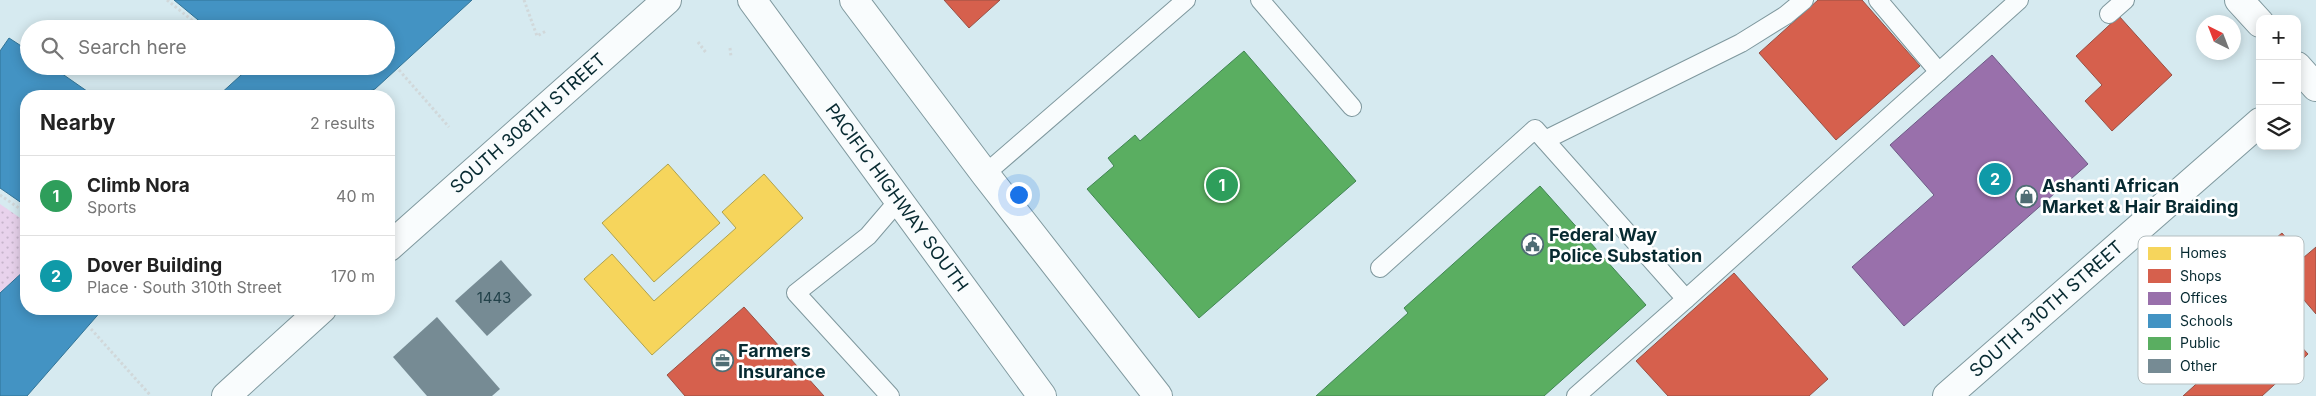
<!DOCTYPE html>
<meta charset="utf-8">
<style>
:root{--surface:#fff;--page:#f2f2f2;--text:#222;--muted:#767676;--line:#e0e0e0;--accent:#111827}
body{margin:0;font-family:Inter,sans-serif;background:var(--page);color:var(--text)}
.controls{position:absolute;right:15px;top:15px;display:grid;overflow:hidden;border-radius:10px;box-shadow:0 2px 12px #0003}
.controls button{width:45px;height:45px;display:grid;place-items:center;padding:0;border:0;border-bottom:1px solid var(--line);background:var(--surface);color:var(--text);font:25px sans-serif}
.compass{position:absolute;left:2196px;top:15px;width:45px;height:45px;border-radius:50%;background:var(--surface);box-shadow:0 2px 12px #0003;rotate:318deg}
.you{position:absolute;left:1018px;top:194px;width:18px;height:18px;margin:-12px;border:4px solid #fff;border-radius:50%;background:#1a73e8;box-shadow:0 0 0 8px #1a73e833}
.badge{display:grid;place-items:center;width:32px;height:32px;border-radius:50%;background:var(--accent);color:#fff;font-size:16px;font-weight:700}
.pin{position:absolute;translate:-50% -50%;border:2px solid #fff;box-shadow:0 1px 5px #0006}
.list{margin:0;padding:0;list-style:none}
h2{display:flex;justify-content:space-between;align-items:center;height:65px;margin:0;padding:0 20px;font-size:21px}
h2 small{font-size:16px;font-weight:400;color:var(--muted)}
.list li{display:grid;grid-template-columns:32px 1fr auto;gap:15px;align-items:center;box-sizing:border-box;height:80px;padding:0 20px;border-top:1px solid var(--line)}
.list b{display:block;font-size:19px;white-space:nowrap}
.list p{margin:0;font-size:16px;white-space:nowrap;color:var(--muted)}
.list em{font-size:16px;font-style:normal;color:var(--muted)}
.icon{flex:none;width:28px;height:28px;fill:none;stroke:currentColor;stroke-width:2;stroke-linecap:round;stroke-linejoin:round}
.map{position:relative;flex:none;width:2316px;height:396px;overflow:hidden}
.search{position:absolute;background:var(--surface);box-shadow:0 2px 12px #0003;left:20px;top:20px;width:375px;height:55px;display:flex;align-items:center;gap:12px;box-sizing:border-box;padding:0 18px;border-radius:28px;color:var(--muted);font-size:19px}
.panel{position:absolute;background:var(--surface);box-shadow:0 2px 12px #0003;left:20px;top:90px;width:375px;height:225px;border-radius:20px}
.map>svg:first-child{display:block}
</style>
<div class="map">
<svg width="2316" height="396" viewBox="0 0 2316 396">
<defs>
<pattern id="grass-dots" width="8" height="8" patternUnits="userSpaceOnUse" patternTransform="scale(1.25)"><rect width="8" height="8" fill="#e8d2ec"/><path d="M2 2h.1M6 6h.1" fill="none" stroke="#c6b4cb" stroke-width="1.8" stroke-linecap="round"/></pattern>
</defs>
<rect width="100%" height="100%" fill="#d6eaf0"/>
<polygon fill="url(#grass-dots)" points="0,204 26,222 26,269 0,293"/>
<g fill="#f6d55c" stroke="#aea24f">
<polygon points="668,164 720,223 654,282 602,223"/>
<polygon points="764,174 803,218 652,355 584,279 612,254 654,301 736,228 722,212"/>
</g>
<g fill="#d6604d" stroke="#985045">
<polygon points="944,0 1000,0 969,28"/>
<polygon points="1818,0 1862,0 1920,66 1836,140 1759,53"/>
<polygon points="2119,16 2172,75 2112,131 2085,101 2102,85 2076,56"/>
<polygon points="2282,233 2303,258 2316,247 2316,314 2286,279 2260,300 2232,267 2253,248 2258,253"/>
<polygon points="1734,273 1828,379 1809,396 1668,396 1636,361"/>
<polygon points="744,307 824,396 685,396 667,375"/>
<polygon points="2272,315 2308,354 2262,396 2183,396"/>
</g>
<polygon fill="#9970ab" stroke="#6d5b86" points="1992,55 2088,164 1904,326 1852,267 1934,195 1890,145"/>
<g fill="#4393c3" stroke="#317497">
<polygon points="174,0 472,0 375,89 355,96 218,96 251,66 386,66 386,29 209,29"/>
<polygon points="9,38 29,51 29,66 51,66 94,96 26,96 26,206 0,188 0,51"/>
<polygon points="26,269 26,309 103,309 27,396 0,396 0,293"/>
</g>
<g fill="#5aae61" stroke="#418653">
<polygon points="1244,51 1356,181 1199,318 1087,189 1114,166 1108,158 1135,135 1140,141"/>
<polygon points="1540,186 1646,305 1544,396 1316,396 1408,313 1404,308"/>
</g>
<g fill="#768b94">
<polygon points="501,260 532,295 487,336 455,301"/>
<polygon points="437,317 500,389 492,396 427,396 393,357"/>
</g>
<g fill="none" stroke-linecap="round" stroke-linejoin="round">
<defs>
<g id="lane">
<polyline points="1260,0 1352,107"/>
<polyline points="1878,0 1939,72"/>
<polyline points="2109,14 2125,0"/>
<polyline points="1545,140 1741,43 1786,15 1804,0"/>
<polyline points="985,174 1186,0"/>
<polyline points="1380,268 1535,129 1686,299 1576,396"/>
<polyline points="1686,299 2019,0"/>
<polyline points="890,396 796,293 868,236 898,201"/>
</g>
<g id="street">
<polyline points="2239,0 2260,23"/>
<polyline points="2297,66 2316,87"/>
<path id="s1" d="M1947 396 2260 122"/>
</g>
<g id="secondary">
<path id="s2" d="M389 247 667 0"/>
<polyline points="226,396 322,309"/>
</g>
<g id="primary">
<path id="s3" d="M752 0 1042 396"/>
<polyline points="854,0 985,174 1158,396"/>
</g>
</defs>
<use href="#lane" stroke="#7f989e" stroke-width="20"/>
<use href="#street" stroke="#7f989e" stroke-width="30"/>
<use href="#secondary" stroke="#7f989e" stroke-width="30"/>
<use href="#primary" stroke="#7f989e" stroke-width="30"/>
<g stroke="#d1d8da" stroke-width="3" stroke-dasharray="2.5 2.5" stroke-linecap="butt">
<polyline points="167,0 203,29"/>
<polyline points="524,0 537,36 546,31"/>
<polyline points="698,42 707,54"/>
<polyline points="730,48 731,57"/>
<polyline points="399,70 449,127"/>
<polyline points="0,195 26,213"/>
<polyline points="91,329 151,396"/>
</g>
<use href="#lane" stroke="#f9fcfd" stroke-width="18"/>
<use href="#street" stroke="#f9fcfd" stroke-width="28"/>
<use href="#secondary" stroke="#f9fcfd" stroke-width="28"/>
<use href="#primary" stroke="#f9fcfd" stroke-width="28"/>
</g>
<defs>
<symbol id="shop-ring" viewBox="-11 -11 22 22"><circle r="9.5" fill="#fff" stroke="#4f6d74" stroke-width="1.5"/><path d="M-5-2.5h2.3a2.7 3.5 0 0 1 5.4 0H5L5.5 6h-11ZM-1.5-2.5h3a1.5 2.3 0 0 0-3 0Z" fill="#4f6d74"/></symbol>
<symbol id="civic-ring" viewBox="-11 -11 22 22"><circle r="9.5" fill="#fff" stroke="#4f6d74" stroke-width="1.5"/><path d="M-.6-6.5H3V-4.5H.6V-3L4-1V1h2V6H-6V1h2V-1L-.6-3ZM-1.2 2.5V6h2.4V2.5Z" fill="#4f6d74"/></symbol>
<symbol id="office-ring" viewBox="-11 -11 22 22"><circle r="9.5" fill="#fff" stroke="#4f6d74" stroke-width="1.5"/><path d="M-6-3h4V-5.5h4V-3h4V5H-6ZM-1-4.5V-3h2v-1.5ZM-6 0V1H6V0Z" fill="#4f6d74"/></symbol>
</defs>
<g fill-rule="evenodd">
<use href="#shop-ring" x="2014" y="184" width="25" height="25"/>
<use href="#civic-ring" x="1520" y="232" width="25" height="25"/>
<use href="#office-ring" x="710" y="348" width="25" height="25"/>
</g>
<g text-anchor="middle" stroke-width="5" stroke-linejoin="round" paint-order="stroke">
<g font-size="15" fill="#23424a">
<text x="494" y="303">1443</text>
</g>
<g font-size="18" fill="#072a31" stroke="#fff">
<text dy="6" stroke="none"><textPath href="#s2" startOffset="186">SOUTH 308TH STREET</textPath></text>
<text dy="6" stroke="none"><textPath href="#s3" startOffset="245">PACIFIC HIGHWAY SOUTH</textPath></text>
<text dy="6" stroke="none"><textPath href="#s1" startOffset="132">SOUTH 310TH STREET</textPath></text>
</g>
<g font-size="18" font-weight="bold" fill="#072a31" stroke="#fff" text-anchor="start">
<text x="2042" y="192">Ashanti African<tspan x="2042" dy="21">Market &amp; Hair Braiding</tspan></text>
<text x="1549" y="241">Federal Way<tspan x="1549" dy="21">Police Substation</tspan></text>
<text x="738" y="357">Farmers<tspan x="738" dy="21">Insurance</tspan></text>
</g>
</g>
<rect x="2138" y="236" width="166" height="148" rx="8" fill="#fff" stroke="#b5bfc1" stroke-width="1"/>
<rect x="2148" y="247" width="23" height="13" fill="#f6d55c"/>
<rect x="2148" y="269" width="23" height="14" fill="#d6604d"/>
<rect x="2148" y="292" width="23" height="13" fill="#9970ab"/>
<rect x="2148" y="314" width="23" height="14" fill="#4393c3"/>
<rect x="2148" y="337" width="23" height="13" fill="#5aae61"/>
<rect x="2148" y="359" width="23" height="14" fill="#768b94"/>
<g font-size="14" fill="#072a31">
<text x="2180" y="258">Homes</text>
<text x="2180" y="281">Shops</text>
<text x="2180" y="303">Offices</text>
<text x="2180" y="326">Schools</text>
<text x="2180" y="348">Public</text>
<text x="2180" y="371">Other</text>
</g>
</svg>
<div class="controls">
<button>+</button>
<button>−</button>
<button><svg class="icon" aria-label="layers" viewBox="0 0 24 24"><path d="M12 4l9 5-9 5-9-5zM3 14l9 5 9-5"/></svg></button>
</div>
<svg class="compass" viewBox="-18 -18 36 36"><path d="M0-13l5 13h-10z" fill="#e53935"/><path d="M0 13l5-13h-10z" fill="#767676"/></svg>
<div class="you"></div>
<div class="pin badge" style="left:1222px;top:185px;background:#2e9e5b">1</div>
<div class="pin badge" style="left:1995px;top:179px;background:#0f9aa8">2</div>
<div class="search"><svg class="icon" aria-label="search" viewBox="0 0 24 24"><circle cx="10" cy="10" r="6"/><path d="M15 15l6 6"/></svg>Search here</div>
<section class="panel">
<h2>Nearby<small>2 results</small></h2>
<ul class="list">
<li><span class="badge" style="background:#2e9e5b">1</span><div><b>Climb Nora</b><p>Sports</p></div><em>40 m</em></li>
<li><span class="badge" style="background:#0f9aa8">2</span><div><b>Dover Building</b><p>Place · South 310th Street</p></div><em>170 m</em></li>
</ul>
</section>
</div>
